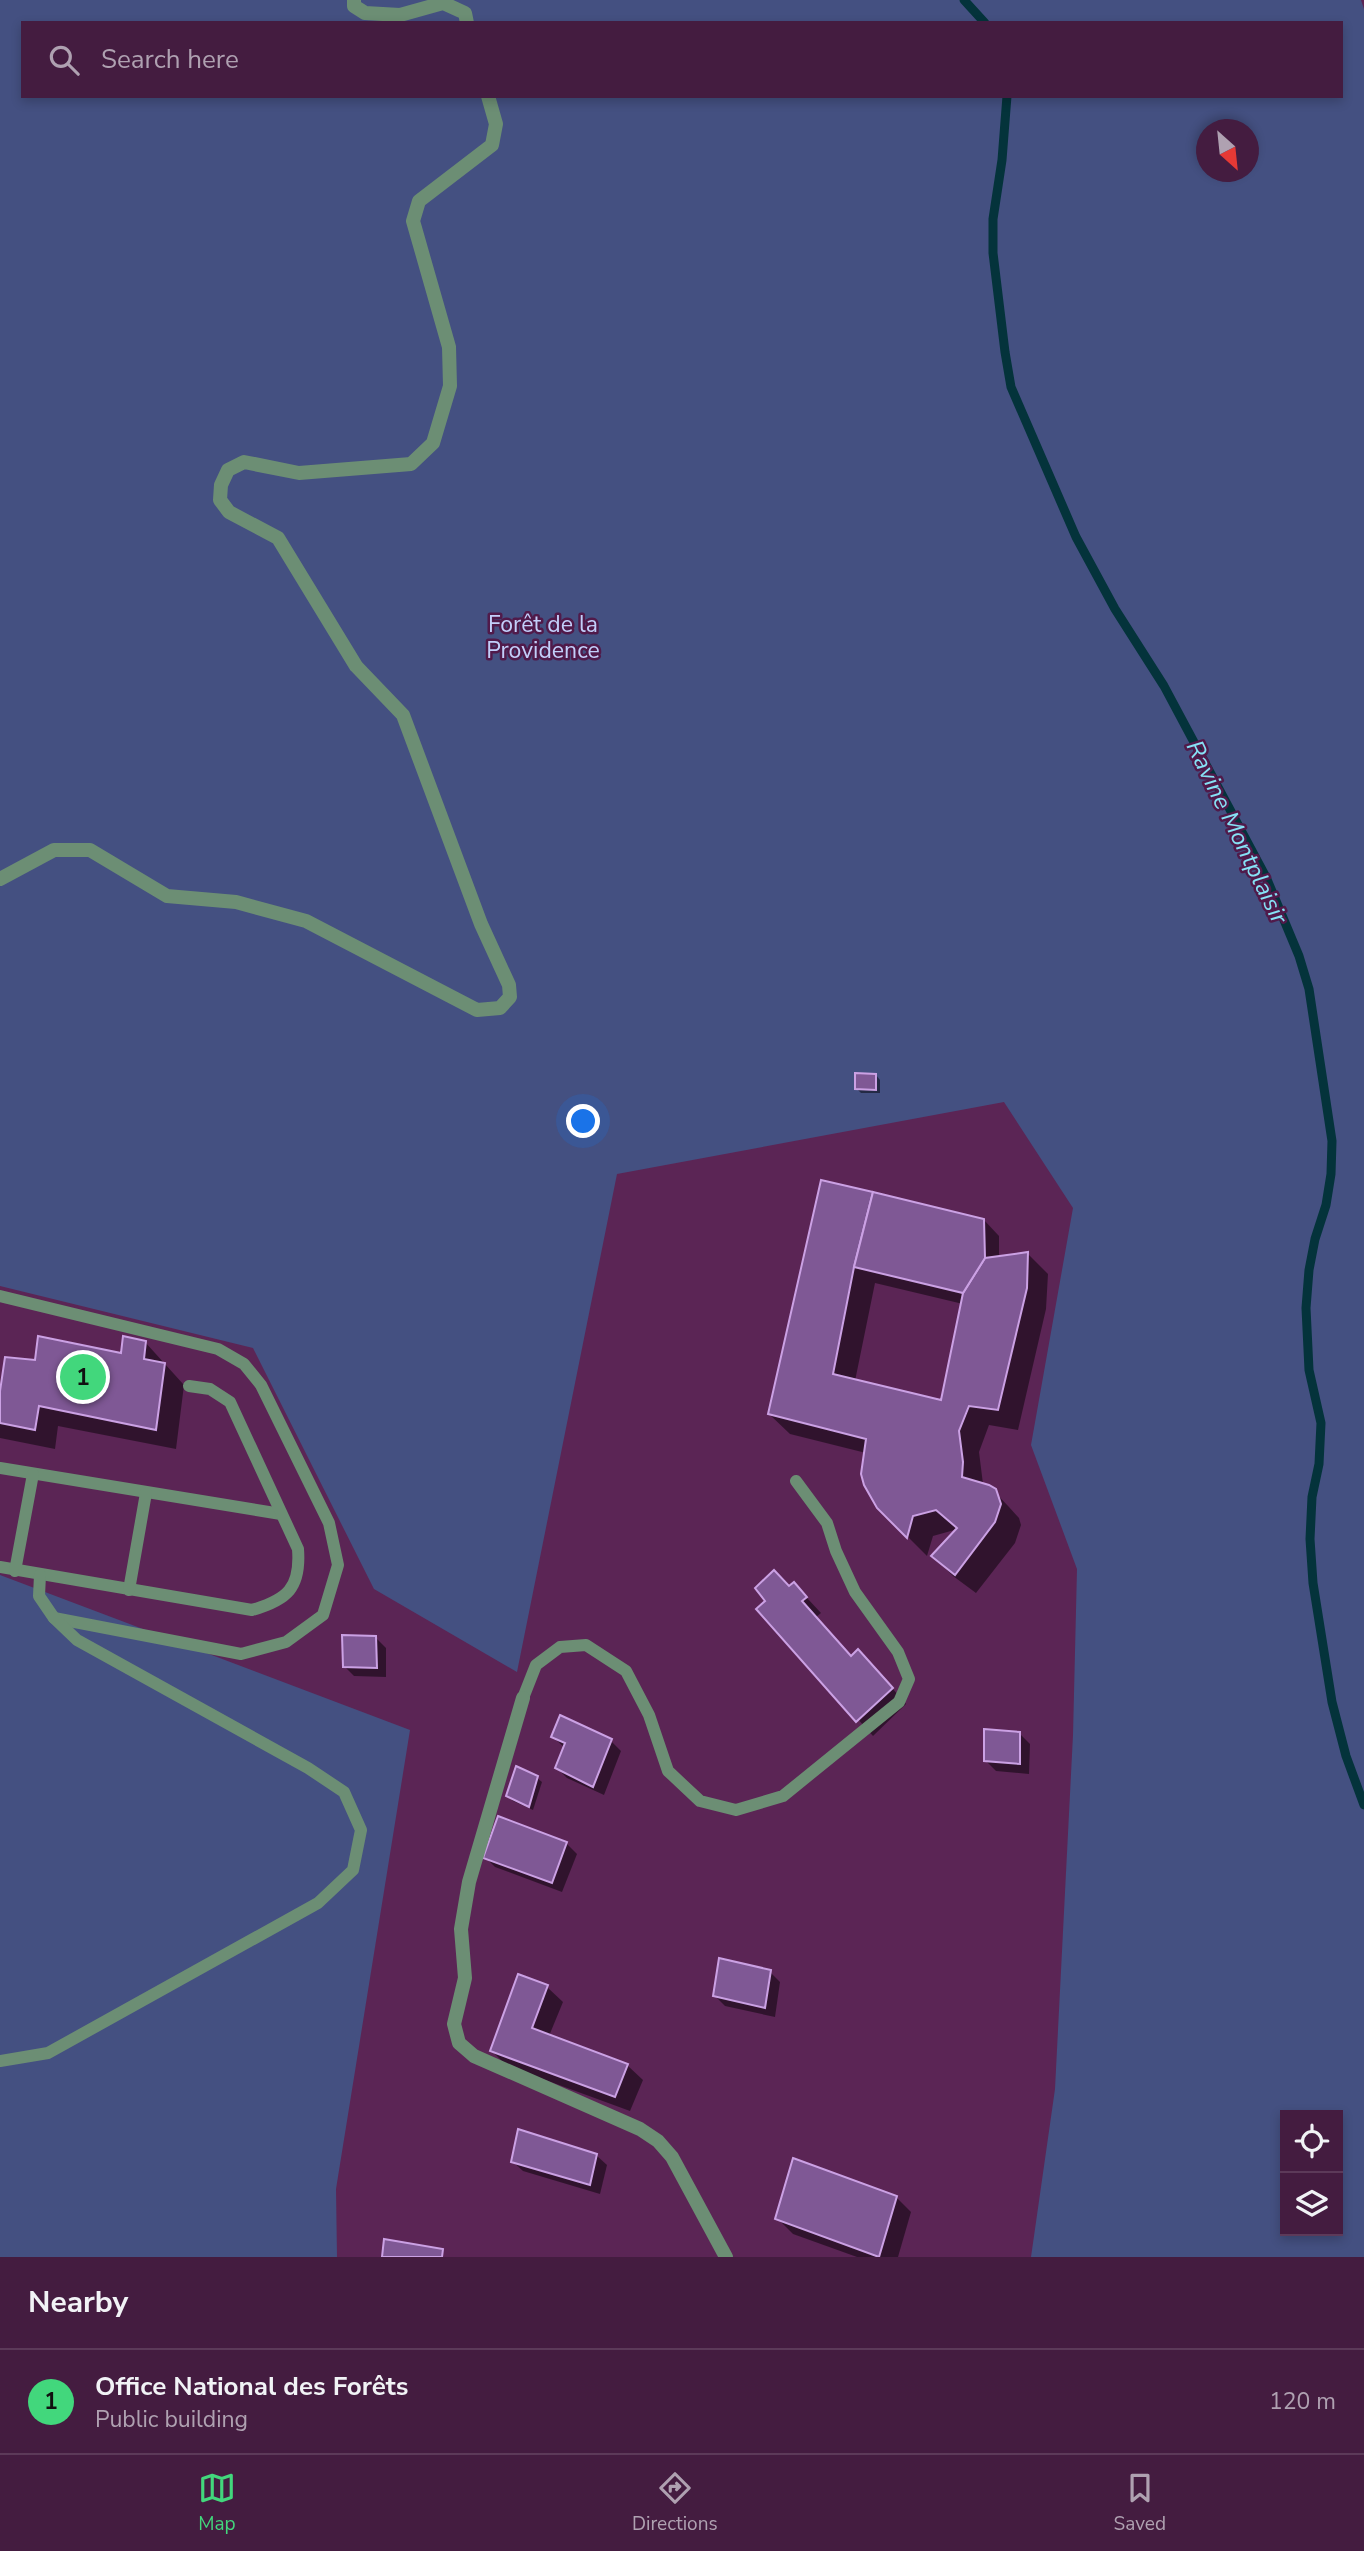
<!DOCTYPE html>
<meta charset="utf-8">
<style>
:root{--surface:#441c40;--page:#4e294b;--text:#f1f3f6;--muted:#afa1b1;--line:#5c3a59;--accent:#42d77c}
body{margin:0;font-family:"Nunito Sans",sans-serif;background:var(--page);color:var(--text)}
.controls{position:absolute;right:21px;bottom:21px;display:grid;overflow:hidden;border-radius:0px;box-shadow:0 4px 10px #0003}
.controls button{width:63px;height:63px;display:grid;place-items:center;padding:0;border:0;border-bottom:2px solid var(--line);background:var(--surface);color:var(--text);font:35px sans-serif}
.compass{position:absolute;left:1196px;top:119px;width:63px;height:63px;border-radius:50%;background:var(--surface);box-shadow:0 4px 10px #0003;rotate:153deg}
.you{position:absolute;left:584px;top:1122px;width:24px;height:24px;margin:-18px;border:5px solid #fff;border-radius:50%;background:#1a73e8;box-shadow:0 0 0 10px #1a73e833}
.badge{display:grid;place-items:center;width:46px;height:46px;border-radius:50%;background:var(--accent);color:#111;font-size:23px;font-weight:700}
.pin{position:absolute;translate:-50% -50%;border:4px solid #fff;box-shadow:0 2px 7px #0006}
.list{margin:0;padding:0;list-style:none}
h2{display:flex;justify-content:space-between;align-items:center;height:91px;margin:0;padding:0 28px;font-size:30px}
h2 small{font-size:23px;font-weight:400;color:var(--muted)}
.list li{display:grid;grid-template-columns:46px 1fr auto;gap:21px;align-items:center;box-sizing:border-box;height:105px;padding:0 28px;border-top:2px solid var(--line)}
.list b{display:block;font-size:26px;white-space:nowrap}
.list p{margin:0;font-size:23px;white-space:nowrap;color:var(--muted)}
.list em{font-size:23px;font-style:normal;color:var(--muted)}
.icon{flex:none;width:38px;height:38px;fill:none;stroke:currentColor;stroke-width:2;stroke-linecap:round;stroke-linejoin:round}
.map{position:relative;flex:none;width:1364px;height:2257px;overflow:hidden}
.search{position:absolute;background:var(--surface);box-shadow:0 4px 10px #0003;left:21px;right:21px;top:21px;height:77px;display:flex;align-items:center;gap:18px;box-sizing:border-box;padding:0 24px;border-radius:0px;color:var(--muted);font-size:26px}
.sheet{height:196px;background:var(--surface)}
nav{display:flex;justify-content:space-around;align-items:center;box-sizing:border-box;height:98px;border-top:2px solid var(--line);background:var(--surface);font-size:19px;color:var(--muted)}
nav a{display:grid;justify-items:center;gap:4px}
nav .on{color:var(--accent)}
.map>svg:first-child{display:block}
</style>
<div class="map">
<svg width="1364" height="2257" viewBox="0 0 1364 2257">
<rect width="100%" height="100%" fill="#5b2555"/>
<g fill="#445081" fill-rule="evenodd">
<path d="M0 0H1361L1364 9V2257H1031L1055 2089 1073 1735 1077 1569 1031 1445 1073 1208 1004 1102 617 1174 517 1672 374 1589 253 1348 0 1286ZM23 23H1341V96H23ZM1206 130H1248V172H1206ZM1285 2115H1338V2231H1285Z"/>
<polygon points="0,1575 410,1730 336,2189 337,2257 0,2257"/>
</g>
<g fill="#0007" fill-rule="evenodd">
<polygon points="876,1075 880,1080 880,1093 861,1093 856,1088"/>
<path d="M822 1183 984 1220 999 1236V1258L1028 1254 1048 1274 1046 1309 1018 1430 989 1425 979 1452 983 1484 989 1486 1009 1507 1019 1518 1021 1525 1015 1543 976 1593 953 1576 933 1556 958 1529 933 1536 927 1556 878 1507 866 1453 790 1434 769 1414ZM875 1283 963 1304 942 1402 855 1381Z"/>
<polygon points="145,1342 184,1385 176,1449 58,1426 55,1449 0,1438 0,1393 29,1363 122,1355"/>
<polygon points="794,1584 821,1613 816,1617 852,1657 873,1666 906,1704 873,1736 759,1609"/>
<polygon points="375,1637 386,1648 386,1677 354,1676 344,1666"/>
<polygon points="1020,1734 1030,1744 1029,1774 996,1771 986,1761"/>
<polygon points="553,1737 611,1741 621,1751 604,1795 567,1778 557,1768 565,1748"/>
<polygon points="537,1778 542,1782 533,1810 513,1801 508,1796"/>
<polygon points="499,1819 567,1844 577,1854 562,1892 495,1867 485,1857"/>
<polygon points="770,1972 780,1982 775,2017 725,2006 715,1996"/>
<polygon points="547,1987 563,2002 549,2036 627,2065 643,2080 630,2111 507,2066 492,2051"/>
<polygon points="596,2155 607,2165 600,2194 523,2171 512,2161"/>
<polygon points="896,2197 911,2212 898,2257 857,2257 793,2234 777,2218"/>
</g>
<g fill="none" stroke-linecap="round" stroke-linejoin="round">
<g stroke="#04333b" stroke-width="9">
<polyline points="964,0 985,23"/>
<polyline points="1007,96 1002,160 993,219 993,253 1005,352 1011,387 1076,537 1115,609 1164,686 1266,877 1299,956 1309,989 1332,1141 1331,1174 1326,1205 1315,1239 1309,1270 1306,1308 1309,1370 1321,1423 1319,1464 1312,1497 1310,1539 1313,1583 1332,1702 1346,1756 1364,1805"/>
</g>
</g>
<g fill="#7f5895" stroke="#cba1e4" stroke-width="2">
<polygon points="855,1073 876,1074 876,1090 855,1089"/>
<polygon points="821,1180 873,1192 854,1267 833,1374 941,1400 963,1293 985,1258 1028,1252 1027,1288 998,1410 969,1406 959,1431 963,1462 962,1477 989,1485 996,1489 1001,1504 995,1522 955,1575 931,1556 957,1528 936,1510 913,1516 907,1538 877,1508 864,1485 861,1474 866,1439 768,1414"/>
<polygon points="873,1192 984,1219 985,1258 963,1293 854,1267"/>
<polygon points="38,1336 121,1353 123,1336 146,1341 144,1359 165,1363 156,1430 39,1406 35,1430 0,1423 0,1391 5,1357 35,1360"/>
<polygon points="774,1570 789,1586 794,1582 807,1597 802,1601 851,1656 858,1649 893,1688 856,1722 756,1609 765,1601 755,1588"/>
<polygon points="342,1635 376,1636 377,1668 343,1667"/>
<polygon points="560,1715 612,1739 593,1787 555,1768 565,1743 551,1737"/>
<polygon points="984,1729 1020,1732 1020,1764 984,1761"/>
<polygon points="516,1766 538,1776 529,1807 506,1796"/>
<polygon points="498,1816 567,1842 552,1883 483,1858"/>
<polygon points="719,1958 771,1970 765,2008 713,1996"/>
<polygon points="518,1974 548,1985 532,2028 628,2064 615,2097 490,2051"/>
<polygon points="518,2129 597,2154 590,2185 511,2162"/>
<polygon points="793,2158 897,2196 879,2257 775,2219"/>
<polygon points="384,2239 443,2249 442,2257 382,2257"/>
</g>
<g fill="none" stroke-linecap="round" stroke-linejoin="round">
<g stroke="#6c8e74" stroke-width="12">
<polyline points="0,1296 218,1349 244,1364 261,1385 329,1523 338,1565 323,1615 286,1642 241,1654 54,1618"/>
<polyline points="0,1468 281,1514"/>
<path d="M0 1567 252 1610C287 1600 301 1588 298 1549L230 1402 210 1389 189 1386"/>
<polyline points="15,1571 33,1474"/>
<polyline points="129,1590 146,1493"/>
<polyline points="523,1698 536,1665 560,1647 586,1645 626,1671 649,1715 668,1771 700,1801 736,1810 783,1796 899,1702 909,1679 898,1652 855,1592 836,1551 827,1523 796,1481"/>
<polyline points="0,2061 48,2053 318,1903 353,1870 361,1830 344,1792 308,1768 77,1640 54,1618 39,1596 40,1575"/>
</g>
<g stroke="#6c8e74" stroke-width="14">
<polyline points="354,0 354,6 365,13 400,15 443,3 465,13 467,23"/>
<polyline points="0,879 54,850 90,850 167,896 236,902 306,921 477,1010 500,1008 510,997 509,985 481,924 403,715 356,666 278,538 229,512 220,500 221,485 228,470 244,462 299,473 411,464 433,443 450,386 449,347 413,221 419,201 492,145 496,124 488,96"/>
<polyline points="523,1698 469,1882 461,1929 465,1978 454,2024 459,2043 474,2056 640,2129 658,2141 672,2157 726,2257"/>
</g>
</g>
<g text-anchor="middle" stroke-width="5" stroke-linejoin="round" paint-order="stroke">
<g font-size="23" fill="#c2cffa" stroke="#501a4a">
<text x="543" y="632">Forêt de la<tspan x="543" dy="26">Providence</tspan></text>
</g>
<g font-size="24" font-style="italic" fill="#86e2f5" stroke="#501a4a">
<text transform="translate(1237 832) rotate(64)" y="8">Ravine Montplaisir</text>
</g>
</g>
</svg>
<div class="controls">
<button><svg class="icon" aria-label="locate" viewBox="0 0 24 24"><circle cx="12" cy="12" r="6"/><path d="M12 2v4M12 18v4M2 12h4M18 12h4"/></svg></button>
<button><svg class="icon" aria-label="layers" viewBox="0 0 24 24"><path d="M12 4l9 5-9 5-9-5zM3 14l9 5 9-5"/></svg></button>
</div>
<svg class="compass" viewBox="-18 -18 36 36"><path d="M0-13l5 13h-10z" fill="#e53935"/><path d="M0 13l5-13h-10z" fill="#afa1b1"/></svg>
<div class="you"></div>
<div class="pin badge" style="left:83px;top:1377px">1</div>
<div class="search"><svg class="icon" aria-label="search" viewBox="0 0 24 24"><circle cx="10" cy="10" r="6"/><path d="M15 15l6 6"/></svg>Search here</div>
</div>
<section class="sheet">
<h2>Nearby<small></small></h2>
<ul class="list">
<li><span class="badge">1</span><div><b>Office National des Forêts</b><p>Public building</p></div><em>120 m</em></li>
</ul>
</section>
<nav>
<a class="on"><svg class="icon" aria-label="map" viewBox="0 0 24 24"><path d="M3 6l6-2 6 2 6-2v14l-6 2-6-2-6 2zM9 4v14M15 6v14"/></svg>Map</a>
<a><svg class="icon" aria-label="directions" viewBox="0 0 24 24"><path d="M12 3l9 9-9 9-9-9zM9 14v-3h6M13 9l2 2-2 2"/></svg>Directions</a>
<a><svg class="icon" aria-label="saved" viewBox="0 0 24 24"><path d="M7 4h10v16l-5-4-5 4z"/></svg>Saved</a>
</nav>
